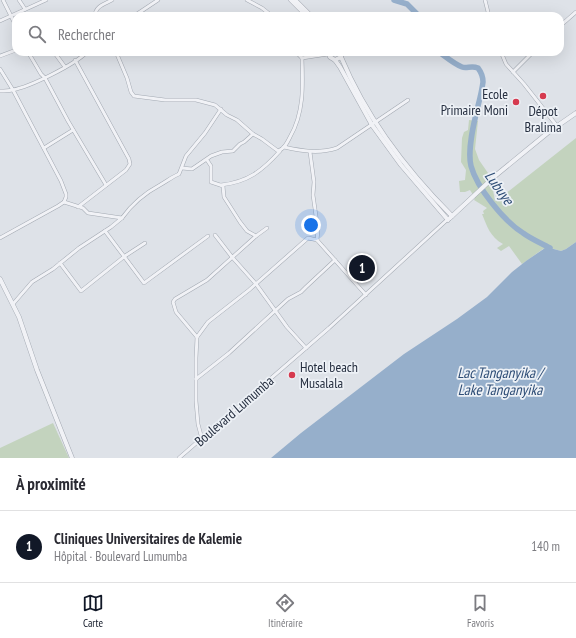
<!DOCTYPE html>
<html lang="fr">
<meta charset="utf-8">
<style>
:root{--surface:#fff;--page:#f2f2f3;--text:#2b2b33;--muted:#7c7c81;--line:#e1e1e2;--accent:#111827}
body{margin:0;font-family:"PT Sans Narrow",sans-serif;background:var(--page);color:var(--text)}
.you{position:absolute;left:311px;top:225px;width:14px;height:14px;margin:-10px;border:3px solid #fff;border-radius:50%;background:#1a73e8;box-shadow:0 0 0 6px #1a73e833}
.badge{display:grid;place-items:center;width:26px;height:26px;border-radius:50%;background:var(--accent);color:#fff;font-size:13px;font-weight:700}
.pin{position:absolute;translate:-50% -50%;border:2px solid #fff;box-shadow:0 1px 4px #0006}
.list{margin:0;padding:0;list-style:none}
h2{display:flex;justify-content:space-between;align-items:center;height:52px;margin:0;padding:0 16px;font-size:17px}
h2 small{font-size:13px;font-weight:400;color:var(--muted)}
.list li{display:grid;grid-template-columns:26px 1fr auto;gap:12px;align-items:center;box-sizing:border-box;height:72px;padding:0 16px;border-top:1px solid var(--line)}
.list b{display:block;font-size:15px;white-space:nowrap}
.list p{margin:0;font-size:13px;white-space:nowrap;color:var(--muted)}
.list em{font-size:13px;font-style:normal;color:var(--muted)}
.icon{flex:none;width:22px;height:22px;fill:none;stroke:currentColor;stroke-width:2;stroke-linecap:round;stroke-linejoin:round}
.map{position:relative;flex:none;width:576px;height:458px;overflow:hidden}
.search{position:absolute;background:var(--surface);box-shadow:0 4px 16px #0002;left:12px;right:12px;top:12px;height:44px;display:flex;align-items:center;gap:10px;box-sizing:border-box;padding:0 14px;border-radius:12px;color:var(--muted);font-size:15px}
.sheet{height:124px;background:var(--surface)}
nav{display:flex;justify-content:space-around;align-items:center;box-sizing:border-box;height:56px;border-top:1px solid var(--line);background:var(--surface);font-size:11px;color:var(--muted)}
nav a{display:grid;justify-items:center;gap:2px}
nav .on{color:var(--accent)}
.map>svg:first-child{display:block}
</style>
<div class="map">
<svg width="576" height="458" viewBox="0 0 576 458">
<rect width="100%" height="100%" fill="#dee2e8"/>
<g fill="#c3d3be">
<path d="M469 120 478 121 475 149 479 160 488 173 492 185 495 201 499 198 498 196 500 198 576 138V242L566 249 561 251 550 248 543 249 522 264 509 246 501 251 497 248 503 244C490 237 487 226 482 214H484L483 211 487 208 474 200 475 198 470 190 465 192H460L459 181 465 180 466 170 461 162 462 138 464 132 468 130Z"/>
<polygon points="53,423 69,458 0,458 0,448"/>
</g>
<polygon fill="#96afcb" points="576,242 576,458 271,458 301,433 404,354 457,319 487,297 512,272 526,261 545,248 550,248 561,251 566,249"/>
<g fill="none" stroke-linecap="round" stroke-linejoin="round">
<g stroke="#96afcb" stroke-width="5.5">
<polyline points="394,0 407,4 419,16"/>
<path d="M439 52C446 57 454 64 462 67 467 69 471 65 478 68 481 72 483 77 483 82 482 90 480 98 478 106 474 122 467 150 471 166 477 188 504 221 523 233 531 239 541 243 550 248"/>
</g>
<defs>
<g id="minor">
<polyline points="3,0 16,26"/>
<polyline points="19,0 25,9"/>
<polyline points="247,0 262,8 272,16"/>
<polyline points="485,0 489,16"/>
<path d="M95 16C95 6 105 4 112 0"/>
<polyline points="134,16 158,0"/>
<polyline points="0,21 46,0"/>
<polyline points="560,26 576,12"/>
<polyline points="28,52 41,74 45,78 68,121 106,185"/>
<polyline points="54,52 65,67"/>
<path d="M116 52 127 78 131 92 134 96 165 100H196L215 105 227 115 237 120 253 134 262 139 278 151C284 149 287 143 290 137 304 113 303 86 302 58"/>
<polyline points="296,52 302,58 328,54"/>
<polyline points="501,52 506,64 524,84 557,126"/>
<polyline points="0,56 16,50"/>
<polyline points="75,60 129,159 130,164 126,170 78,207"/>
<polyline points="0,69 13,90 61,181 66,194 66,197 64,202 58,206 0,238"/>
<polyline points="513,72 533,52"/>
<path d="M0 91C4 91 8 91 12 90 30 87 74 65 87 52"/>
<path d="M284 147C302 151 319 154 337 148L408 100"/>
<polyline points="44,148 73,130"/>
<polyline points="310,152 314,182 313,195 318,230 317,240"/>
<polyline points="207,160 211,166 211,182 223,186 224,197 240,222 247,231 256,236 267,228"/>
<polyline points="182,168 192,169 211,156 222,152 233,151 240,144 244,142 253,134"/>
<path d="M221 185C248 182 262 171 280 151"/>
<path d="M64 202 83 208 88 213 122 218C132 204 145 193 160 185 167 181 172 177 179 174L186 156 205 133 221 109"/>
<polyline points="105,231 144,283 208,236"/>
<polyline points="215,235 232,257 256,284 287,327 306,348"/>
<polyline points="60,263 81,291 125,256 145,243"/>
<polyline points="13,304 32,282 53,269 79,248 111,227 122,218"/>
<polyline points="197,337 176,312 173,302 175,299 207,280 256,236"/>
<polyline points="196,379 229,353 288,299 301,292 306,287 335,260"/>
<polyline points="202,439 198,424 196,401 196,358 197,337 208,322 249,290 308,238 317,240 366,295"/>
<polyline points="179,458 329,328 448,219"/>
</g>
<g id="tertiary">
<polyline points="291,0 307,16"/>
<polyline points="295,0 311,16"/>
<polyline points="328,52 330,57 335,60 341,57 342,52"/>
<path d="M341 57C366 117 406 170 452 216"/>
<polyline points="335,60 340,67 372,125 401,165 448,220"/>
<polyline points="450,218 495,176 550,131 576,113"/>
<polyline points="0,279 19,317 37,370 72,458"/>
</g>
</defs>
<use href="#minor" stroke="#a3a9b2" stroke-width="4"/>
<use href="#tertiary" stroke="#a3a9b2" stroke-width="5"/>
<use href="#minor" stroke="#f1f2f6" stroke-width="3"/>
<use href="#tertiary" stroke="#f1f2f6" stroke-width="4"/>
</g>
<g fill="#d63a4f" stroke="#edf1f6" stroke-width="1.5">
<circle cx="543" cy="96" r="4"/>
<circle cx="516" cy="102" r="4"/>
<circle cx="292" cy="375" r="4"/>
</g>
<g text-anchor="middle" stroke-width="3.5" stroke-linejoin="round" paint-order="stroke">
<g font-size="14" fill="#262f40" stroke="#edf1f6" text-anchor="end">
<text x="508" y="99">Ecole<tspan x="508" dy="16">Primaire Moni</tspan></text>
<text x="543" y="116" text-anchor="middle">Dépot<tspan x="543" dy="16">Bralima</tspan></text>
<text x="300" y="372" text-anchor="start">Hotel beach<tspan x="300" dy="16">Musalala</tspan></text>
</g>
<g font-size="14" fill="#262f40" stroke="#edf1f6">
<text transform="translate(234 411) rotate(-41)" y="5">Boulevard Lumumba</text>
</g>
<g font-size="15" font-style="italic" fill="#2e4d76" stroke="#edf1f6">
<text transform="translate(499 188) rotate(54)" y="5">Lubuye</text>
<text x="500" y="378">Lac Tanganyika /<tspan x="500" dy="17">Lake Tanganyika</tspan></text>
</g>
</g>
</svg>
<div class="you"></div>
<div class="pin badge" style="left:362px;top:268px">1</div>
<div class="search"><svg class="icon" aria-label="search" viewBox="0 0 24 24"><circle cx="10" cy="10" r="6"/><path d="M15 15l6 6"/></svg>Rechercher</div>
</div>
<section class="sheet">
<h2>À proximité<small></small></h2>
<ul class="list">
<li><span class="badge">1</span><div><b>Cliniques Universitaires de Kalemie</b><p>Hôpital · Boulevard Lumumba</p></div><em>140 m</em></li>
</ul>
</section>
<nav>
<a class="on"><svg class="icon" aria-label="map" viewBox="0 0 24 24"><path d="M3 6l6-2 6 2 6-2v14l-6 2-6-2-6 2zM9 4v14M15 6v14"/></svg>Carte</a>
<a><svg class="icon" aria-label="directions" viewBox="0 0 24 24"><path d="M12 3l9 9-9 9-9-9zM9 14v-3h6M13 9l2 2-2 2"/></svg>Itinéraire</a>
<a><svg class="icon" aria-label="saved" viewBox="0 0 24 24"><path d="M7 4h10v16l-5-4-5 4z"/></svg>Favoris</a>
</nav>
